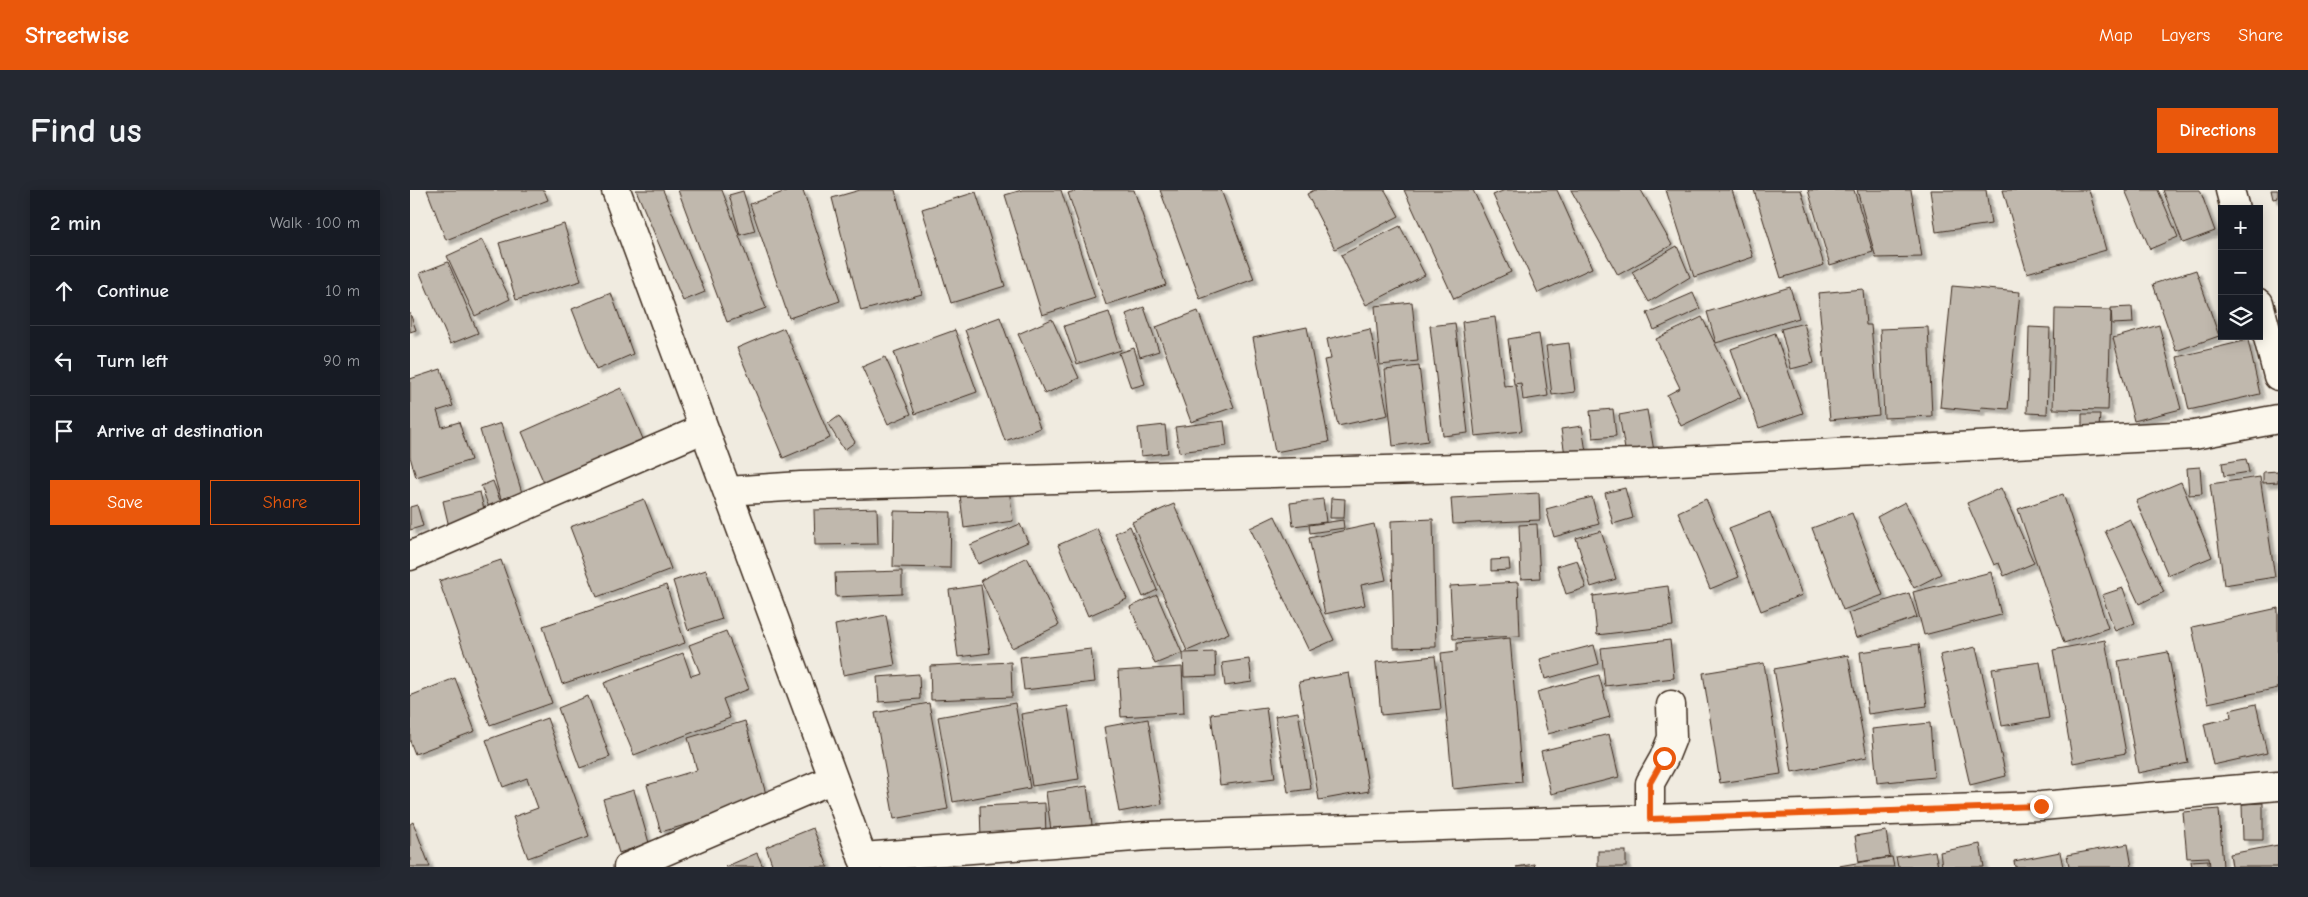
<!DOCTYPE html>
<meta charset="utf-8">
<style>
:root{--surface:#171b24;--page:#242831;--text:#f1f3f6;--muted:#9ea1a6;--line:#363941;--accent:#ea580c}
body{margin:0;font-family:"Comic Neue",sans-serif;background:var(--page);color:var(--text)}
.controls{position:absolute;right:15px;top:15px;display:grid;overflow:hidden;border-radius:0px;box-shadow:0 2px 12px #0003}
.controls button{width:45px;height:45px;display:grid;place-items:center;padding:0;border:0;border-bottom:1px solid var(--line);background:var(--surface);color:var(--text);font:25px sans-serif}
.stop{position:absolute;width:15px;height:15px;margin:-11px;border:4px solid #ea580c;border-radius:50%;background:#fff}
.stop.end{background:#ea580c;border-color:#fff;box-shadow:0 1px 5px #0008}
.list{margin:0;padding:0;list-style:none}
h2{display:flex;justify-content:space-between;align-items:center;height:65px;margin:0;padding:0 20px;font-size:21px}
h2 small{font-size:16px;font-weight:400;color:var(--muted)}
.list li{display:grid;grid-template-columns:32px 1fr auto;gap:15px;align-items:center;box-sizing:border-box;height:70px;padding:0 20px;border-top:1px solid var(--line)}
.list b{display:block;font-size:19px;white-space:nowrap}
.list em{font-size:16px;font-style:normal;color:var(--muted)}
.actions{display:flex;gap:10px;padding:15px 20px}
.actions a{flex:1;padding:11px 0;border:1px solid var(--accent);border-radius:0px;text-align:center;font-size:18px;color:var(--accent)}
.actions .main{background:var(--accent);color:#fff}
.icon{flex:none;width:28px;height:28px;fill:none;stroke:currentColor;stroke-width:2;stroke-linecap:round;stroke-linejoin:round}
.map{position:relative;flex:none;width:1868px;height:677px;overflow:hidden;border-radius:0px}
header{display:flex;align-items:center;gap:30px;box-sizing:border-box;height:70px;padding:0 25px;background:var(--accent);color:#fff}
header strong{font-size:24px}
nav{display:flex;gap:28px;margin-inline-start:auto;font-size:18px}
.intro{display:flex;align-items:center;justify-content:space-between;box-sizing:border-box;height:120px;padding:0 30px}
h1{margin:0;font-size:35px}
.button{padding:12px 22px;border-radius:0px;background:var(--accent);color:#fff;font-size:18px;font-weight:700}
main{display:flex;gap:30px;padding:0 30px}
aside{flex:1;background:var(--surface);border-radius:0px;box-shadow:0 2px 12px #0003}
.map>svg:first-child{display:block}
</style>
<header>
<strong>Streetwise</strong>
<nav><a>Map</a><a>Layers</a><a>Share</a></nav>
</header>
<div class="intro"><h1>Find us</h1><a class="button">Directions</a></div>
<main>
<aside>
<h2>2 min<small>Walk · 100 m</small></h2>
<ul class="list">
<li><svg class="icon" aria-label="ahead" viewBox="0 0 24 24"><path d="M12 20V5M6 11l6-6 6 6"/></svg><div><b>Continue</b></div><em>10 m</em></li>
<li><svg class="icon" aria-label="left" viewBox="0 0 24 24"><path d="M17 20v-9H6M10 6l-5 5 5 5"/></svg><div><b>Turn left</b></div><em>90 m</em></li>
<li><svg class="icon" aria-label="arrive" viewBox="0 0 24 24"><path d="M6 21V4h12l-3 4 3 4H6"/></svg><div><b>Arrive at destination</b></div></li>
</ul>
<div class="actions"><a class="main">Save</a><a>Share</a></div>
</aside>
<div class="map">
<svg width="1868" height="677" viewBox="0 0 1868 677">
<defs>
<filter id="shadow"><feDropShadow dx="4.5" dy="4.5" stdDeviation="1" flood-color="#0004"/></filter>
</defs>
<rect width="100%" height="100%" fill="#f0ebe0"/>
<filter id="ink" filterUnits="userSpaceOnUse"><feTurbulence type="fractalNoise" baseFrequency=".02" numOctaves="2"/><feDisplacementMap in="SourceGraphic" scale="10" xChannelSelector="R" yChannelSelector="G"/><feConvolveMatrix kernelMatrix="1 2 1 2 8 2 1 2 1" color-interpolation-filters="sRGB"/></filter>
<g filter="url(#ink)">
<g fill="#c0b8ad" stroke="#3b2a1e" filter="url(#shadow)">
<polygon points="17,0 134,0 138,10 36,50"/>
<polygon points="226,0 253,0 295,102 273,111"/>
<polygon points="268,0 312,0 356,118 317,132"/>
<polygon points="379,0 393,0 430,111 379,128 340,14"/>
<polygon points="450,0 485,0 512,104 451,121 422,8"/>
<polygon points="612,0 651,0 685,108 632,125 595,5"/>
<polygon points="668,0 724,0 756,95 696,115 658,3"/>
<polygon points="750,0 811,0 844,89 790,109"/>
<polygon points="904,0 975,0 989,26 925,59 897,4"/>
<polygon points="994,0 1063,0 1101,82 1044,109"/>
<polygon points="1095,0 1147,0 1182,78 1128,103 1083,5"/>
<polygon points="1161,0 1231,0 1262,55 1208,85"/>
<polygon points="1256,0 1322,0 1343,67 1284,87"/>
<polygon points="1344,0 1391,0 1414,75 1371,88"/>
<polygon points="1398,0 1444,0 1463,62 1420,75"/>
<polygon points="1447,0 1501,0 1512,67 1466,68"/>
<polygon points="1520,0 1576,0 1581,34 1526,42"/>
<polygon points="1593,0 1679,0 1696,60 1617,83"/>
<polygon points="1715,0 1748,0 1768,47 1740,59"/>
<polygon points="1753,0 1790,0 1805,41 1773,53"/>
<polygon points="1861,0 1868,0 1868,8 1863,9"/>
<polygon points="333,1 345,41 330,45 319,5"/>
<polygon points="566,2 595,96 541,113 512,19"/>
<polygon points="154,34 171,91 106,110 89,53"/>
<polygon points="990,36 1015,85 956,115 931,65"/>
<polygon points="72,50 100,109 65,126 37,66"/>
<polygon points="1267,56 1280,87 1239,112 1222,82"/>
<polygon points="38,72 68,143 40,154 10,83"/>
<polygon points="1786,80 1809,146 1766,161 1743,94"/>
<polygon points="1542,96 1610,102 1598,219 1571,217 1570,221 1530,217"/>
<polygon points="1380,97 1389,128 1306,153 1297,122"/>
<polygon points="1453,99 1456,135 1461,135 1469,225 1420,230 1408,103"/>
<polygon points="201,103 223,164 186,180 162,119"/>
<polygon points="1283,103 1290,119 1244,140 1237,123"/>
<polygon points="1002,112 1008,171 970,175 965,116"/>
<polygon points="734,117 749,161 730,167 716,124"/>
<polygon points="1722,117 1723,133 1702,134 1701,118"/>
<polygon points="1645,119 1701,120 1698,220 1643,219"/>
<polygon points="788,121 824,217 781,232 746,137"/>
<polygon points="699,122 711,160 667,174 654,136"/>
<polygon points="0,123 6,140 0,142"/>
<polygon points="590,127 630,238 595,251 555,140"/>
<polygon points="1085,127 1094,196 1106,195 1112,241 1065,246 1052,132"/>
<polygon points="1292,127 1331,207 1271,236 1257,205 1270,198 1246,149"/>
<polygon points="642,129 669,188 635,204 608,144"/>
<polygon points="1045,133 1058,243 1033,246 1020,136"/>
<polygon points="1394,133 1404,173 1381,179 1371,139"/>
<polygon points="1749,135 1771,219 1724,231 1703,148"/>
<polygon points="897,137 919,252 865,262 843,148"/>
<polygon points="1518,137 1522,226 1474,228 1470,139"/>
<polygon points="1619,137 1640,138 1637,224 1617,223"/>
<polygon points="374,138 420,248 373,268 327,158"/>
<polygon points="960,139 978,225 928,236 914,170 921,169 917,149"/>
<polygon points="545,140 567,202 505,224 484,162"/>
<polygon points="1365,143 1393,223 1349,238 1321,159"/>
<polygon points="1129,144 1138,206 1113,210 1111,193 1104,194 1098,149"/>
<polygon points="1838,150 1850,204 1779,220 1767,167"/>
<polygon points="1159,153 1165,202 1142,205 1136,156"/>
<polygon points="724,158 735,194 721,198 709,163"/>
<polygon points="475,167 501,224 478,234 452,177"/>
<polygon points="1009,176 1018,251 983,256 975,180"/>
<polygon points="31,179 43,216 27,221 32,237 49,232 61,270 6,287 0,267 0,189"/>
<polygon points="211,198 233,249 134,293 112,242"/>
<polygon points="1203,219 1206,246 1183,248 1180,221"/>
<polygon points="1237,220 1244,261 1216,265 1209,225"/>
<polygon points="1672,224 1690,224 1689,238 1672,237"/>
<polygon points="429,226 445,252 434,260 418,234"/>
<polygon points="814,231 817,256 769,262 765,237"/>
<polygon points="91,233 112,303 91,309 70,240"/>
<polygon points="755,235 758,263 731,266 728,238"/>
<polygon points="1172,236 1176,262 1155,265 1151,239"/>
<polygon points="1836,269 1839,282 1814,286 1812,273"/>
<polygon points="1790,277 1792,304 1779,305 1777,278"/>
<polygon points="1868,281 1868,292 1853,293 1853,282"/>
<polygon points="1850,287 1865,387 1814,395 1800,294"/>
<polygon points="83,291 93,319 81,323 71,296"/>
<polygon points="1771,292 1802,367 1758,385 1726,311"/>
<polygon points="599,298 603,331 554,338 550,305"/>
<polygon points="1215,298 1223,328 1203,334 1195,303"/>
<polygon points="1591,298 1624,373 1594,386 1589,373 1584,375 1557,313"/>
<polygon points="70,302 76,328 39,337 33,311"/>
<polygon points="1129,303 1130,330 1043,334 1041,308"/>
<polygon points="1653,304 1698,438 1654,453 1608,319"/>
<polygon points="1182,307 1189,334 1144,347 1136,319"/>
<polygon points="921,308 935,309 934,328 920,328"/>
<polygon points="234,309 261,379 187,407 160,337"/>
<polygon points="913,309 916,332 883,336 880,313"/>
<polygon points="1296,309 1329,387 1300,399 1268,322"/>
<polygon points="1495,312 1531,384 1504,398 1467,327"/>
<polygon points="764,314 819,443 777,461 722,332"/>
<polygon points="7,315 13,336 0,340 0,317"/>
<polygon points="467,318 468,354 405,355 404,320"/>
<polygon points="484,321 541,322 540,378 483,377"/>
<polygon points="1360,322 1392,405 1351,421 1319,338"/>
<polygon points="1442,323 1473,405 1433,420 1402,338"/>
<polygon points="865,326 924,450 899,461 840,338"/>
<polygon points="1023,329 1026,457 984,458 981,331"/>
<polygon points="1720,329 1754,402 1729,414 1695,341"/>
<polygon points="933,330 934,338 900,343 899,335"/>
<polygon points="610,334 618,352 568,374 560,355"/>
<polygon points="964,334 976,390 951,395 955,415 915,424 899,348"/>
<polygon points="1127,334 1130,388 1111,389 1109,335"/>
<polygon points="720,336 747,400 733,407 705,343"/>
<polygon points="687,338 717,409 678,426 648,355"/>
<polygon points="1191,341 1206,389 1181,397 1166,348"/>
<polygon points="617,367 649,435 602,458 571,390"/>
<polygon points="1099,369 1100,380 1081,381 1081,370"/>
<polygon points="91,370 142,513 80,535 29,391"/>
<polygon points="1167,370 1176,398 1156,404 1147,376"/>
<polygon points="296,380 312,429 278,440 263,391"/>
<polygon points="492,381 492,404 426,407 425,383"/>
<polygon points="1581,382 1591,425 1514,445 1503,402"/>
<polygon points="1108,392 1110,446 1043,449 1040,396"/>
<polygon points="256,395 275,453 152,494 133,436"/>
<polygon points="571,395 580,463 548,467 539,400"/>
<polygon points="1258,396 1263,436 1187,445 1183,406"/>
<polygon points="1713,398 1725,433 1705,441 1692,405"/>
<polygon points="1499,403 1507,427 1446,448 1438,423"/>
<polygon points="747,405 772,463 745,474 720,417"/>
<polygon points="1868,418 1868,498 1798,513 1782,437"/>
<polygon points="476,425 485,475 433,485 425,435"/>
<polygon points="316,441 339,499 313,509 320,528 224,565 194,493 273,463 281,486 290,483 279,455"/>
<polygon points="1100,448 1112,592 1043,599 1031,463 1047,461 1047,453"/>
<polygon points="1260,450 1264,488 1195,496 1191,458"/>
<polygon points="1695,450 1716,563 1663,573 1643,460"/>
<polygon points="1509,454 1517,516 1458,524 1450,462"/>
<polygon points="1184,455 1189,474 1135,489 1130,469"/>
<polygon points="1566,457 1596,586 1560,595 1530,465"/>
<polygon points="681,459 685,492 614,500 610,467"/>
<polygon points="805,462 806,486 774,487 773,463"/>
<polygon points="1758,462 1778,573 1728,583 1708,471"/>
<polygon points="1438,465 1457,567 1382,582 1364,479"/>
<polygon points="1025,466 1031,519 971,525 966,472"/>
<polygon points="839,469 842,492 815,496 812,473"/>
<polygon points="601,472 602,507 521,510 520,476"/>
<polygon points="1630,472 1639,528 1592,536 1582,479"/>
<polygon points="1354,473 1371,584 1310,593 1293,483"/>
<polygon points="772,477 774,523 711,527 708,481"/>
<polygon points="939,483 959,601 909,610 889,492"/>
<polygon points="509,484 510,509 469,512 467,487"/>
<polygon points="1189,485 1200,527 1138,544 1127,502"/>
<polygon points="45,488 65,541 5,564 0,551 0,506"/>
<polygon points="178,506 200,567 170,578 148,518"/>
<polygon points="519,513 538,619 484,629 465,523"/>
<polygon points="605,513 620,598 543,612 528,527"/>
<polygon points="1846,514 1857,563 1803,575 1794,534 1821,528 1820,520"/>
<polygon points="658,516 669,589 622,596 611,524"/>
<polygon points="856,517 865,588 810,595 801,524"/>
<polygon points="888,522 901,599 878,602 865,526"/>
<polygon points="137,528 179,646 118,668 103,627 128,618 117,588 93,597 76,550"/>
<polygon points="738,529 752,614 709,622 694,537"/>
<polygon points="335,531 358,611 251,642 237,595 287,580 278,548"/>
<polygon points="1520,533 1524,587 1467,593 1462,539"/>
<polygon points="1199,544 1209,587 1141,604 1131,561"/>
<polygon points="677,596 682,635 641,641 636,602"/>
<polygon points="224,600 239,653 209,663 193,609"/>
<polygon points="635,613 636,646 571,649 570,616"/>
<polygon points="1853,613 1853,650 1833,650 1832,614"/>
<polygon points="1809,619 1813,677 1800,677 1799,667 1777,668 1773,622"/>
<polygon points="3,632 20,677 0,677 0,634"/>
<polygon points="403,638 418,677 363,677 356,657"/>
<polygon points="1476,641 1480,667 1449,672 1445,646"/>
<polygon points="1570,654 1574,677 1532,677 1530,662"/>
<polygon points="1718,654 1722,677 1659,677 1657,665"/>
<polygon points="1868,655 1868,677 1822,677 1820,664"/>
<rect x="1188" y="661" width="28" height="16"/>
<polygon points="1525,661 1528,677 1488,677 1486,667"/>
<polygon points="1650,662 1653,677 1605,677 1604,671"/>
<polygon points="347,663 353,677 315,677"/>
<polygon points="1482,667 1484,677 1430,677 1429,676"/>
<polygon points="1798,670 1798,677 1782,677 1781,671"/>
<polygon points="1124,674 1125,677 1106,677"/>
</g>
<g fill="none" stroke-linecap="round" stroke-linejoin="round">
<defs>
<g id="minor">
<polyline points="206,0 456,677"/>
<polyline points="1820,0 1825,19"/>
<polyline points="1849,113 1868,186"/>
<polyline points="318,301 391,296 1229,273 1784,245 1868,229"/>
<polyline points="0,366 293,239"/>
<polyline points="1240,629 1240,593 1254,568 1262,548 1261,515"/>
<polyline points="452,667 738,646 1631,616 1868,596"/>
<polyline points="218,677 423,589"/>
</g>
</defs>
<use href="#minor" stroke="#3b2a1e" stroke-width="31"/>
<use href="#minor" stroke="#fbf7ec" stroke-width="28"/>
</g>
</g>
<g fill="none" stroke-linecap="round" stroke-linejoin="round" filter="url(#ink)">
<polyline stroke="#ea580c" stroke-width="6" points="1254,568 1240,593 1240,629 1631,616"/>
</g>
</svg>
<div class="controls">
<button>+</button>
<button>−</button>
<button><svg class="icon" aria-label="layers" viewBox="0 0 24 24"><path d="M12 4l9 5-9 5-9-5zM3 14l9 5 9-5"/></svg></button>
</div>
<div class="stop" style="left:1254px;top:568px"></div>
<div class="stop end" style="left:1631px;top:616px"></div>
</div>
</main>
